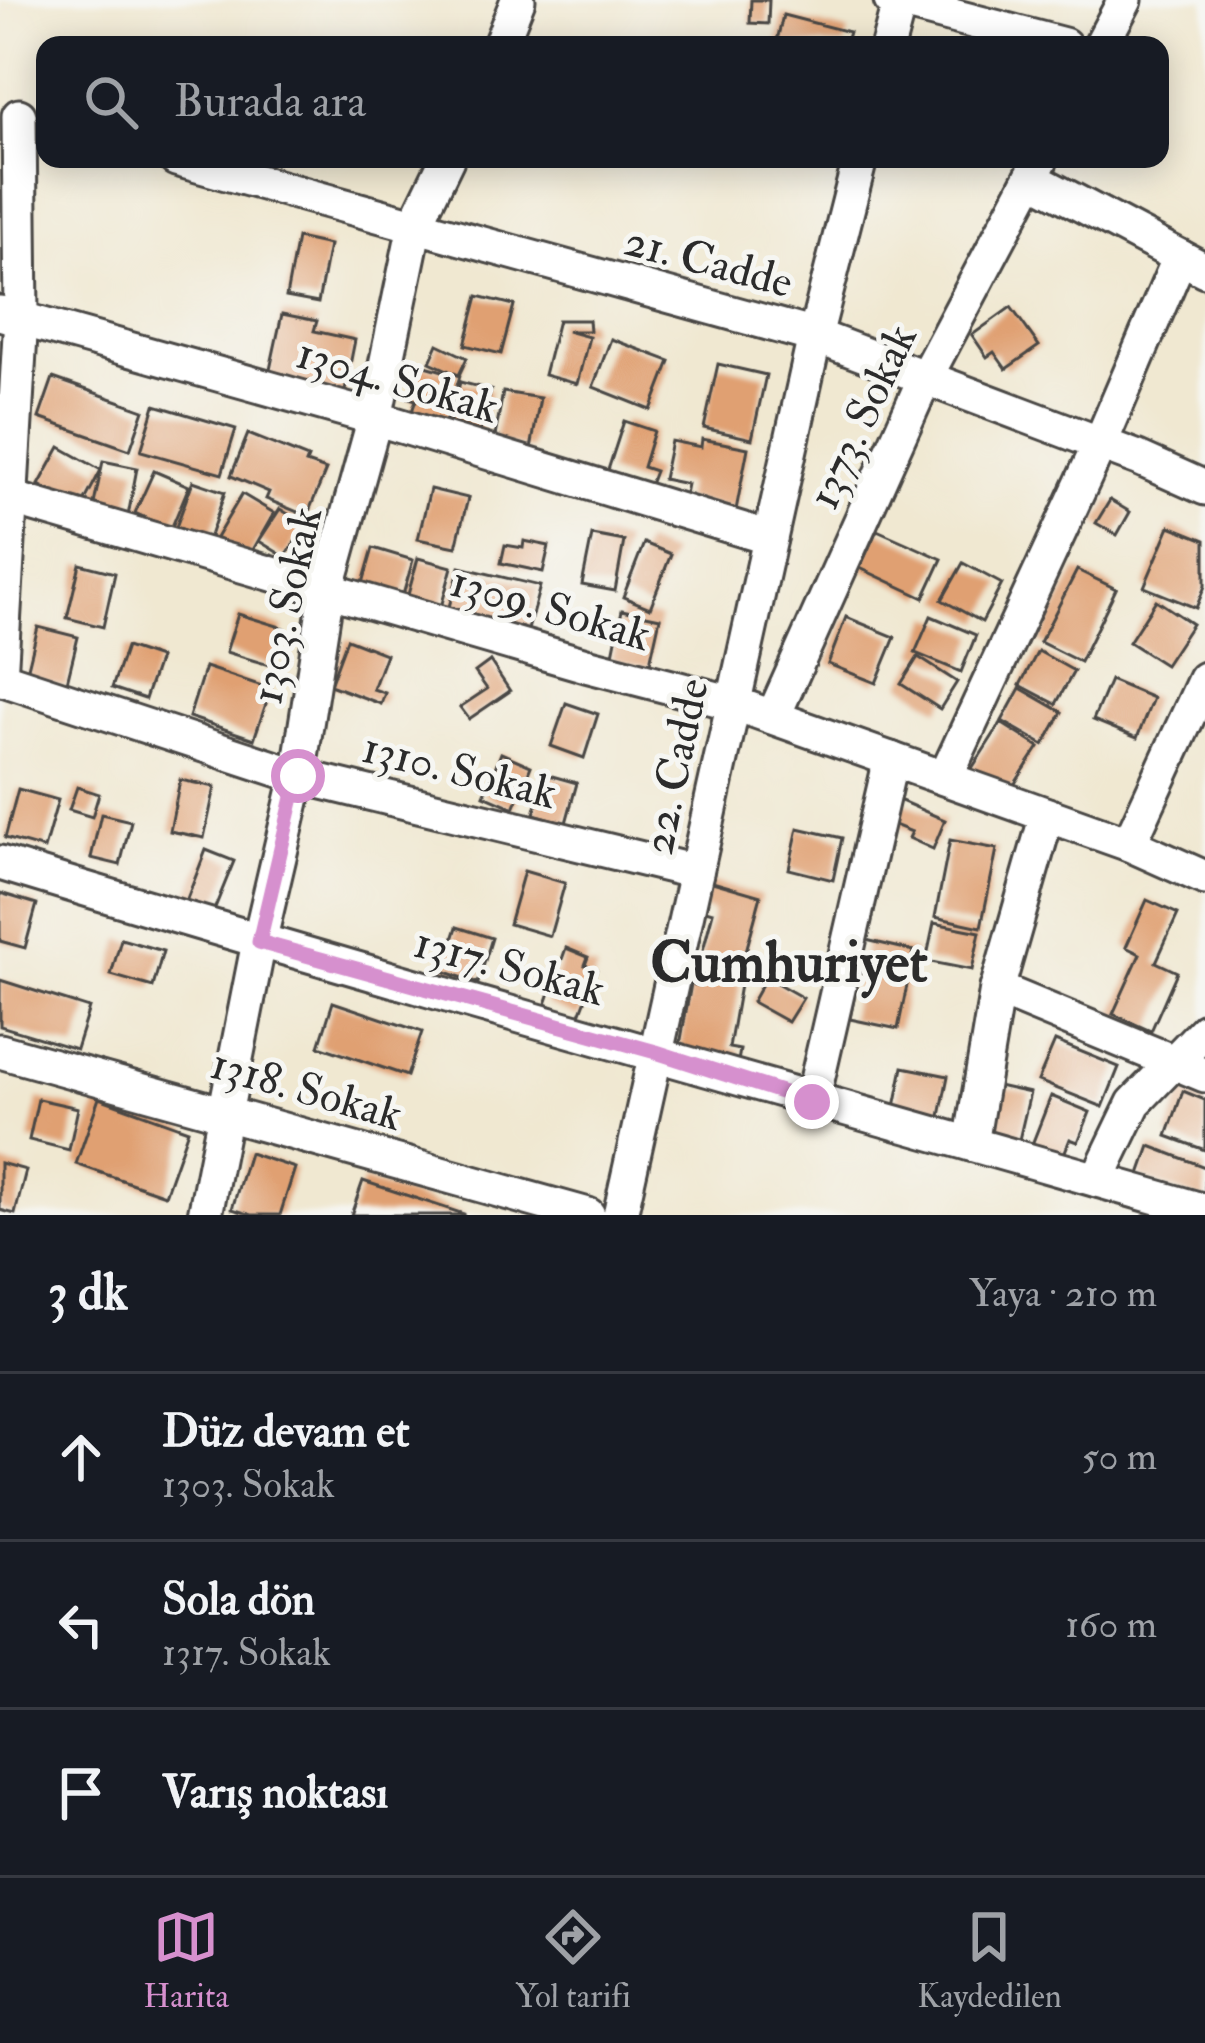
<!DOCTYPE html>
<html lang="tr">
<meta charset="utf-8">
<style>
:root{--surface:#171b24;--page:#242831;--text:#f1f3f6;--muted:#9ea1a6;--line:#363941;--accent:#d690ce}
body{margin:0;font-family:"IM FELL Double Pica",serif;background:var(--page);color:var(--text)}
.stop{position:absolute;width:36px;height:36px;margin:-27px;border:9px solid #d690ce;border-radius:50%;background:#fff}
.stop.end{background:#d690ce;border-color:#fff;box-shadow:0 3px 12px #0008}
.list{margin:0;padding:0;list-style:none}
h2{display:flex;justify-content:space-between;align-items:center;height:156px;margin:0;padding:0 48px;font-size:51px}
h2 small{font-size:39px;font-weight:400;color:var(--muted)}
.list li{display:grid;grid-template-columns:78px 1fr auto;gap:36px;align-items:center;box-sizing:border-box;height:168px;padding:0 48px;border-top:3px solid var(--line)}
.list b{display:block;font-size:45px;white-space:nowrap}
.list p{margin:0;font-size:39px;white-space:nowrap;color:var(--muted)}
.list em{font-size:39px;font-style:normal;color:var(--muted)}
.icon{flex:none;width:66px;height:66px;fill:none;stroke:currentColor;stroke-width:2;stroke-linecap:round;stroke-linejoin:round}
.map{position:relative;flex:none;width:1205px;height:1215px;overflow:hidden}
.search{position:absolute;background:var(--surface);box-shadow:0 6px 30px #0003;left:36px;right:36px;top:36px;height:132px;display:flex;align-items:center;gap:30px;box-sizing:border-box;padding:0 42px;border-radius:24px;color:var(--muted);font-size:45px}
.sheet{height:660px;background:var(--surface)}
nav{display:flex;justify-content:space-around;align-items:center;box-sizing:border-box;height:168px;border-top:3px solid var(--line);background:var(--surface);font-size:33px;color:var(--muted)}
nav a{display:grid;justify-items:center;gap:6px}
nav .on{color:var(--accent)}
.map>svg:first-child{display:block}
</style>
<div class="map">
<svg width="1205" height="1215" viewBox="0 0 1205 1215">
<rect width="100%" height="100%" fill="#f6f6f2"/>
<filter id="ink" filterUnits="userSpaceOnUse"><feTurbulence type="fractalNoise" baseFrequency=".00833" numOctaves="2"/><feDisplacementMap in="SourceGraphic" scale="24" xChannelSelector="R" yChannelSelector="G"/><feConvolveMatrix kernelMatrix="1 2 1 2 8 2 1 2 1" color-interpolation-filters="sRGB"/></filter>
<filter id="wash" filterUnits="userSpaceOnUse"><feTurbulence type="fractalNoise" baseFrequency=".004" numOctaves="4" result="noise"/><feDisplacementMap in="SourceGraphic" scale="48" xChannelSelector="R" yChannelSelector="G"/><feGaussianBlur stdDeviation="2.7" result="paint"/><feColorMatrix in="noise" values="0 0 0 0 0 0 0 0 0 0 0 0 0 0 0 0 0 1.4 0 .05"/><feComposite in="paint" operator="in"/></filter>
<g filter="url(#wash)">
<rect width="100%" height="100%" fill="#f0e8d1"/>
<g id="blocks">
<g fill="#e0a072">
<polygon points="751,0 769,0 768,24 750,23"/>
<polygon points="783,15 849,32 845,45 776,45"/>
<polygon points="297,238 329,245 318,303 286,297"/>
<polygon points="478,296 514,305 501,354 465,345"/>
<polygon points="1011,307 1039,346 1006,369 994,352 987,357 972,335"/>
<polygon points="282,314 317,321 314,331 355,340 344,395 268,379"/>
<polygon points="558,320 589,320 590,331 567,331 589,337 577,384 544,375"/>
<polygon points="611,339 670,361 651,410 593,387"/>
<polygon points="438,344 467,358 459,375 430,362"/>
<polygon points="419,364 460,376 443,430 409,420 416,400 409,398"/>
<polygon points="718,364 766,375 752,439 704,428"/>
<polygon points="53,378 144,410 130,450 39,418"/>
<polygon points="460,382 491,390 479,436 448,428"/>
<polygon points="503,392 540,398 531,449 494,442"/>
<polygon points="155,405 236,429 222,474 141,451"/>
<polygon points="624,421 654,431 643,467 655,471 649,487 607,473"/>
<polygon points="248,434 308,458 306,463 326,470 307,516 266,499 269,492 231,476"/>
<polygon points="702,439 748,448 736,510 684,499 687,484 663,479 671,441 701,447"/>
<polygon points="60,447 101,470 81,508 39,485"/>
<polygon points="103,461 137,468 128,516 93,509"/>
<polygon points="154,471 189,486 171,529 135,513"/>
<polygon points="193,481 225,492 209,539 176,527"/>
<polygon points="430,489 468,498 456,547 418,539"/>
<polygon points="242,494 274,513 249,557 216,538"/>
<polygon points="1110,500 1130,512 1117,535 1096,523"/>
<polygon points="280,509 306,525 285,557 259,541"/>
<polygon points="1170,526 1205,540 1205,586 1196,608 1144,587"/>
<polygon points="877,530 942,559 924,598 860,568"/>
<polygon points="592,535 624,541 615,591 582,585"/>
<polygon points="524,541 549,546 543,572 501,563 505,545 523,548"/>
<polygon points="644,543 671,554 650,608 623,597"/>
<polygon points="373,548 413,560 401,602 361,590"/>
<polygon points="418,558 452,567 440,611 406,602"/>
<polygon points="963,563 1002,584 982,622 942,600"/>
<polygon points="80,564 115,573 103,627 67,618"/>
<polygon points="460,567 540,586 526,637 447,614"/>
<polygon points="1077,570 1116,589 1080,662 1040,642"/>
<polygon points="1156,600 1192,624 1165,665 1129,642"/>
<polygon points="622,610 660,618 649,667 612,659"/>
<polygon points="238,614 284,628 272,666 226,652"/>
<polygon points="931,616 976,635 961,672 915,653"/>
<polygon points="846,617 895,637 876,683 828,664"/>
<polygon points="38,627 78,637 66,686 26,676"/>
<polygon points="347,639 386,654 373,689 385,693 381,704 330,685"/>
<polygon points="126,647 159,658 145,699 112,688"/>
<polygon points="1038,651 1074,671 1056,704 1020,685"/>
<polygon points="918,657 957,682 940,709 901,684"/>
<polygon points="490,661 510,691 469,719 460,707 487,689 475,672"/>
<polygon points="205,667 271,689 254,739 189,717"/>
<polygon points="1110,680 1153,698 1137,738 1093,720"/>
<polygon points="1020,688 1062,712 1044,745 1002,721"/>
<polygon points="566,703 598,714 584,758 551,746"/>
<polygon points="1001,723 1039,747 1006,797 969,773"/>
<polygon points="501,753 531,766 514,808 484,795"/>
<polygon points="545,774 577,783 566,823 534,814"/>
<polygon points="180,780 215,787 204,838 170,831"/>
<polygon points="77,787 99,794 92,817 69,810"/>
<polygon points="18,789 58,800 44,849 5,838"/>
<polygon points="892,797 945,820 933,849 909,838 912,832 882,820"/>
<polygon points="101,814 131,821 120,865 91,858"/>
<polygon points="798,828 842,838 833,880 789,869"/>
<polygon points="950,840 997,849 981,927 935,917"/>
<polygon points="206,850 234,861 212,915 185,904"/>
<polygon points="524,871 565,883 550,936 509,924"/>
<polygon points="709,881 761,896 737,984 740,985 729,1048 740,1050 737,1067 678,1056 691,984 699,986 700,977 729,982 697,973 713,912 702,909"/>
<polygon points="0,893 37,904 25,948 0,941"/>
<polygon points="1147,900 1178,914 1156,962 1177,972 1151,1031 1113,1014 1140,954 1126,947"/>
<polygon points="934,923 980,932 972,970 926,961"/>
<polygon points="457,927 492,938 478,983 443,971"/>
<polygon points="121,939 163,951 153,987 111,975"/>
<polygon points="866,940 914,951 898,1029 850,1019"/>
<polygon points="566,948 588,957 585,965 597,969 579,1017 546,1004"/>
<polygon points="766,977 803,998 788,1022 752,1002"/>
<polygon points="0,980 89,1008 76,1049 0,1026"/>
<polygon points="333,1002 422,1032 407,1076 319,1046"/>
<polygon points="1055,1041 1119,1067 1103,1107 1038,1081"/>
<polygon points="903,1067 948,1076 939,1121 894,1112"/>
<polygon points="998,1086 1030,1093 1018,1144 986,1136"/>
<polygon points="1183,1091 1205,1100 1205,1150 1167,1136"/>
<polygon points="1051,1096 1090,1112 1078,1142 1070,1139 1062,1159 1031,1147"/>
<polygon points="99,1098 188,1130 165,1195 76,1164"/>
<polygon points="38,1099 78,1108 69,1150 29,1140"/>
<polygon points="1150,1146 1205,1167 1205,1201 1139,1177"/>
<polygon points="249,1153 295,1168 280,1215 252,1215 232,1209"/>
<polygon points="0,1163 26,1170 15,1214 0,1210"/>
<polygon points="363,1181 464,1214 464,1215 351,1215"/>
</g>
</g>
</g>
<g filter="url(#ink)">
<use href="#blocks" fill-opacity="0" stroke="#494744" stroke-width="3"/>
<g fill="none" stroke-linecap="round" stroke-linejoin="round">
<defs>
<g id="minor">
<polyline points="891,0 1064,45"/>
<polyline points="500,45 518,0"/>
<polyline points="888,45 900,0"/>
<polyline points="1101,45 1125,0"/>
<polyline points="176,159 815,336 1138,458 1205,488"/>
<polyline points="1031,178 1205,270"/>
<polyline points="0,313 375,418 770,538"/>
<polyline points="0,495 586,665 733,703 1129,844 1205,878"/>
<polyline points="0,678 298,776 696,872"/>
<polyline points="0,679 21,317 19,116"/>
<polyline points="773,717 925,378 1041,159"/>
<polyline points="945,778 1100,444 1180,257"/>
<polyline points="1129,844 1205,679"/>
<path d="M0 863C400 985 803 1095 1205 1211"/>
<polyline points="997,989 1205,1075"/>
<polyline points="0,1051 588,1215"/>
<polyline points="812,1102 891,759"/>
<polyline points="971,1144 997,989 1047,815"/>
<polyline points="1097,1180 1134,1103 1205,1030"/>
<polyline points="205,1215 259,942 298,776 327,590 375,418 415,225 447,159"/>
<polyline points="620,1215 815,336 860,159"/>
</g>
</defs>
<use href="#minor" stroke="#494744" stroke-width="39"/>
<use href="#minor" stroke="#fff" stroke-width="33"/>
</g>
</g>
<g fill="none" stroke-linecap="round" stroke-linejoin="round" filter="url(#ink)">
<polyline stroke="#d690ce" stroke-width="15" points="298,776 259,942 656,1052 812,1102"/>
</g>
<g text-anchor="middle" stroke-width="10" stroke-linejoin="round" paint-order="stroke">
<g font-size="45" fill="#2b2b2b" stroke="#f6f6f2">
<text transform="translate(709 260) rotate(15)" y="16">21. Cadde</text>
<text transform="translate(398 379) rotate(16)" y="16">1304. Sokak</text>
<text transform="translate(861 416) rotate(-65)" y="16">1373. Sokak</text>
<text transform="translate(285 605) rotate(-78)" y="16">1303. Sokak</text>
<text transform="translate(551 607) rotate(16)" y="16">1309. Sokak</text>
<text transform="translate(674 766) rotate(-78)" y="16">22. Cadde</text>
<text transform="translate(460 769) rotate(14)" y="16">1310. Sokak</text>
<text transform="translate(510 965) rotate(15)" y="16">1317. Sokak</text>
<text transform="translate(307 1088) rotate(16)" y="16">1318. Sokak</text>
</g>
<g font-size="57" font-weight="bold" fill="#2b2b2b" stroke="#f6f6f2">
<text x="789" y="981">Cumhuriyet</text>
</g>
</g>
</svg>
<div class="stop" style="left:298px;top:776px"></div>
<div class="stop end" style="left:812px;top:1102px"></div>
<div class="search"><svg class="icon" aria-label="search" viewBox="0 0 24 24"><circle cx="10" cy="10" r="6"/><path d="M15 15l6 6"/></svg>Burada ara</div>
</div>
<section class="sheet">
<h2>3 dk<small>Yaya · 210 m</small></h2>
<ul class="list">
<li><svg class="icon" aria-label="ahead" viewBox="0 0 24 24"><path d="M12 20V5M6 11l6-6 6 6"/></svg><div><b>Düz devam et</b><p>1303. Sokak</p></div><em>50 m</em></li>
<li><svg class="icon" aria-label="left" viewBox="0 0 24 24"><path d="M17 20v-9H6M10 6l-5 5 5 5"/></svg><div><b>Sola dön</b><p>1317. Sokak</p></div><em>160 m</em></li>
<li><svg class="icon" aria-label="arrive" viewBox="0 0 24 24"><path d="M6 21V4h12l-3 4 3 4H6"/></svg><div><b>Varış noktası</b></div></li>
</ul>
</section>
<nav>
<a class="on"><svg class="icon" aria-label="map" viewBox="0 0 24 24"><path d="M3 6l6-2 6 2 6-2v14l-6 2-6-2-6 2zM9 4v14M15 6v14"/></svg>Harita</a>
<a><svg class="icon" aria-label="directions" viewBox="0 0 24 24"><path d="M12 3l9 9-9 9-9-9zM9 14v-3h6M13 9l2 2-2 2"/></svg>Yol tarifi</a>
<a><svg class="icon" aria-label="saved" viewBox="0 0 24 24"><path d="M7 4h10v16l-5-4-5 4z"/></svg>Kaydedilen</a>
</nav>
